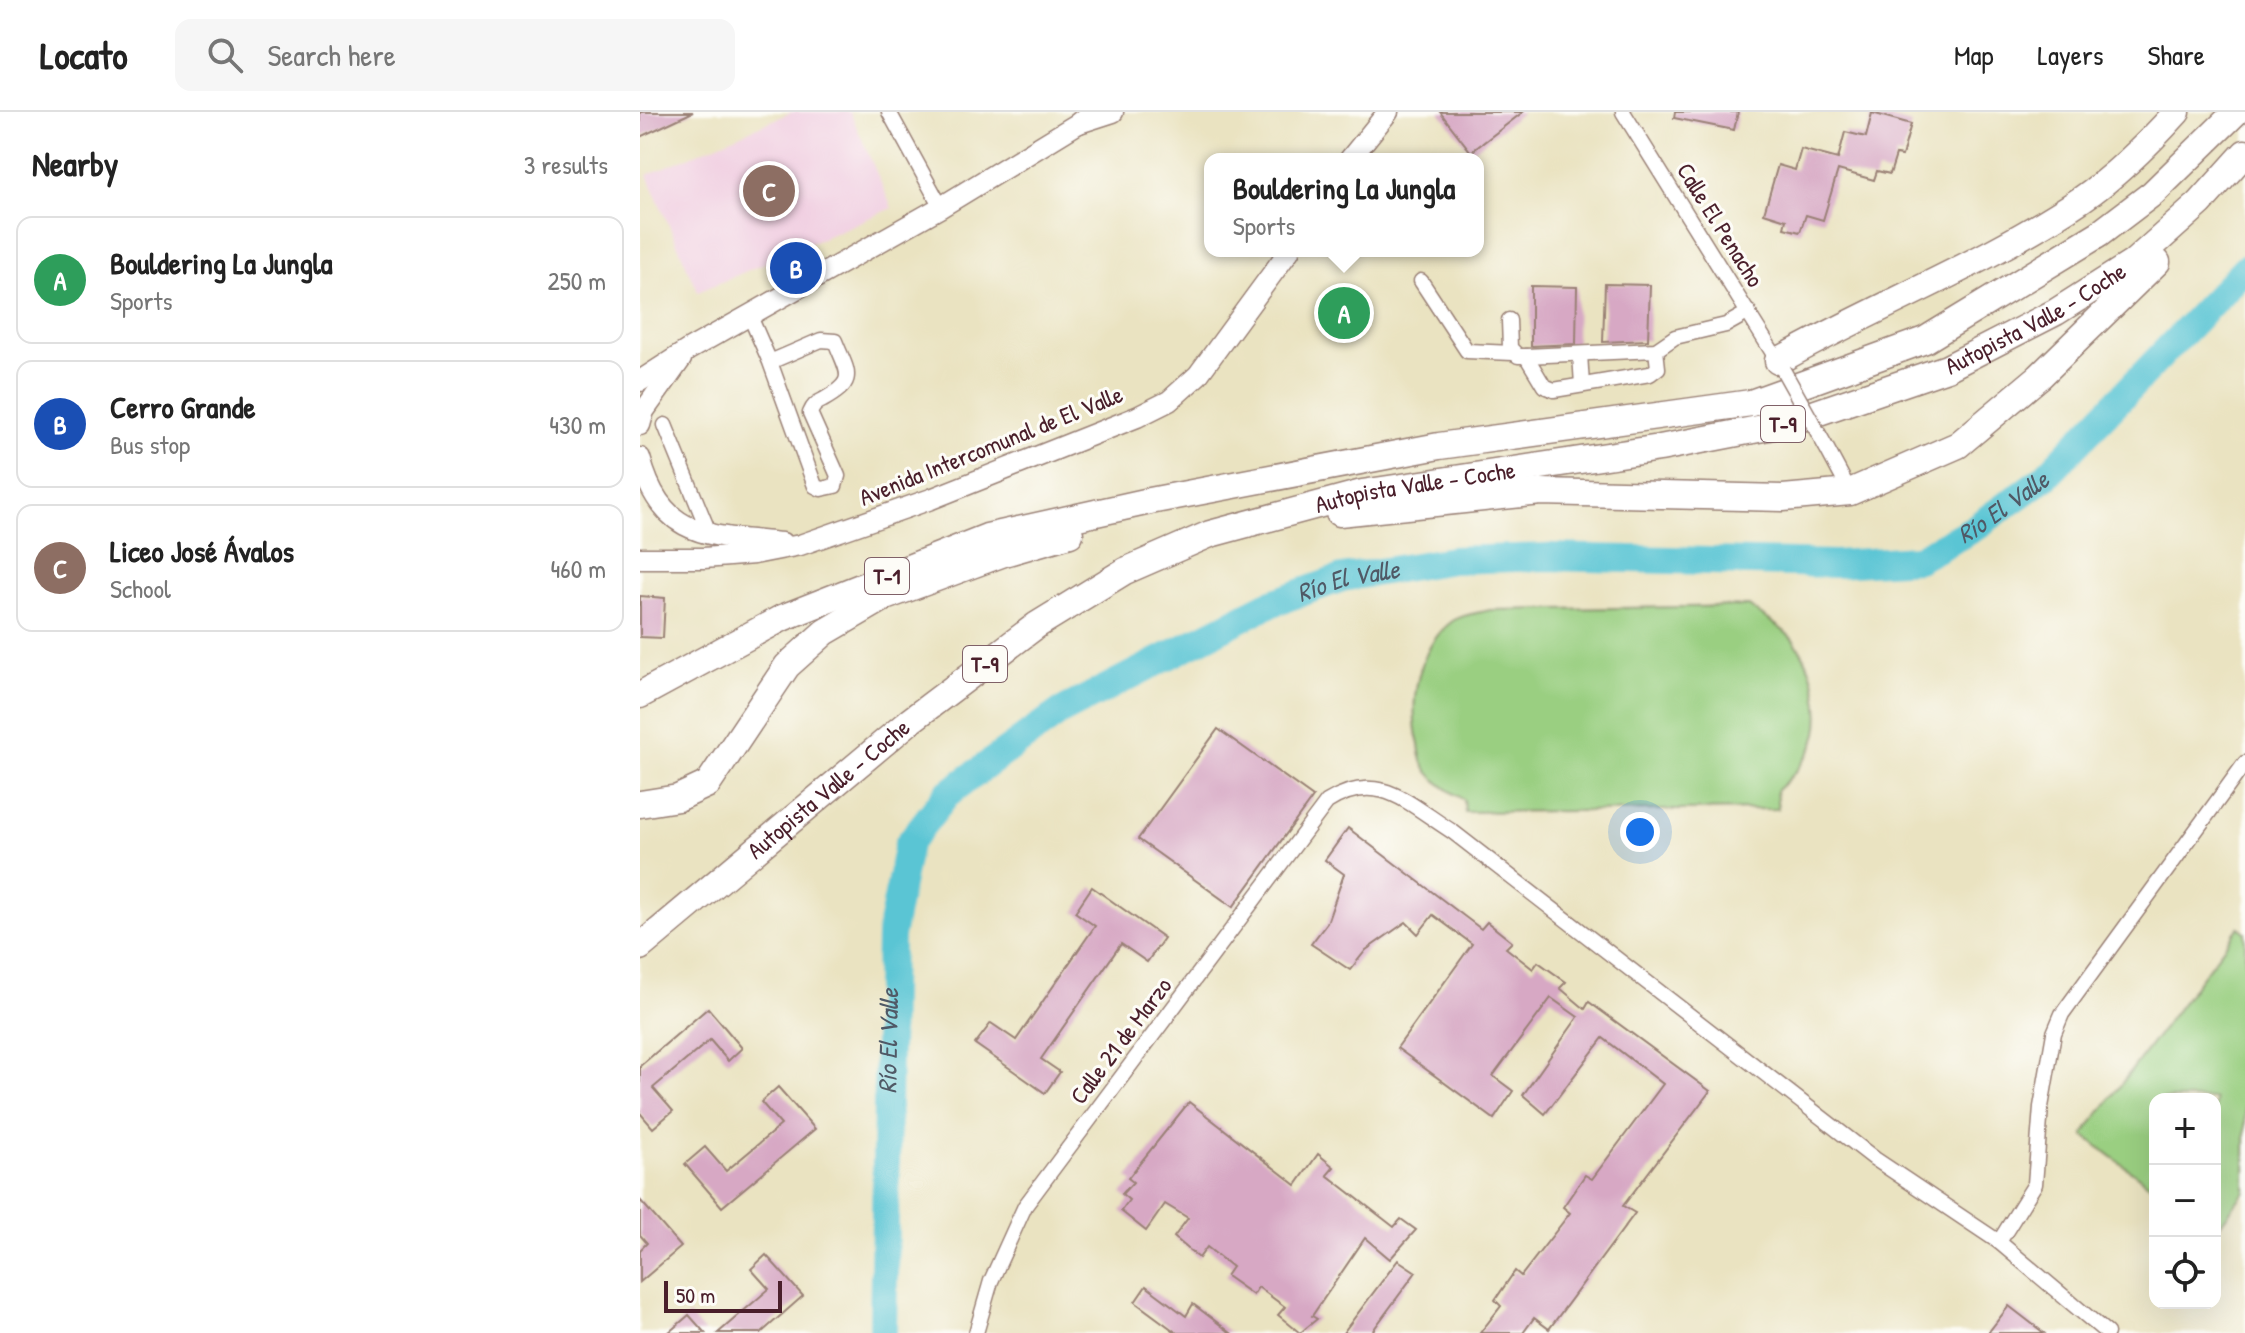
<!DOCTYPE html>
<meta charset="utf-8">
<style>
:root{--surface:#fff;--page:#f6f6f6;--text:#222;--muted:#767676;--line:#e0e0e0;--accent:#db2777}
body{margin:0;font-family:"Patrick Hand",sans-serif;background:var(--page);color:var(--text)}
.controls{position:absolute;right:24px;bottom:24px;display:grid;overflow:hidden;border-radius:16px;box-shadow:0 8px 32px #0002}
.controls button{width:72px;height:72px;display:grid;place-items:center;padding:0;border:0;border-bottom:2px solid var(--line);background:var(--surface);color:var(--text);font:40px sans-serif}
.scale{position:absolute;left:24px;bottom:20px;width:118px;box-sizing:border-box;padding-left:8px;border:4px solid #4a1f2b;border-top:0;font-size:22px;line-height:28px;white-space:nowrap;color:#4a1f2b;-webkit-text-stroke:6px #fdfcf7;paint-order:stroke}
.you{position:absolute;left:1000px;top:720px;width:28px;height:28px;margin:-20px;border:6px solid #fff;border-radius:50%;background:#1a73e8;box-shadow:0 0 0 12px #1a73e833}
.badge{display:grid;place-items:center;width:52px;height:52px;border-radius:50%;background:var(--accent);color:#fff;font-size:26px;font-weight:700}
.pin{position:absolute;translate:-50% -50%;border:4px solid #fff;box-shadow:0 2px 8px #0006}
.popup{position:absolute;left:564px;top:41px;width:280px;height:104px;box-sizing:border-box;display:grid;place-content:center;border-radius:16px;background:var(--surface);filter:drop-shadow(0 2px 6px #0005);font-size:26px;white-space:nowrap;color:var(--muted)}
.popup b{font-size:30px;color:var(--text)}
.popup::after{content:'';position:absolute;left:50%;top:100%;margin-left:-16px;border:16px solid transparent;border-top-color:var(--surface)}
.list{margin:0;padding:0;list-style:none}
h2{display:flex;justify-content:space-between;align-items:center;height:104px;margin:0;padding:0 32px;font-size:34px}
h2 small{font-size:26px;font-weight:400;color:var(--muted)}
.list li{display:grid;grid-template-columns:52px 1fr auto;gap:24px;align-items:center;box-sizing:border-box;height:128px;margin:0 16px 16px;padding:0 16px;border:2px solid var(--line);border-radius:16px}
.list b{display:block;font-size:30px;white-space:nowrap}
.list p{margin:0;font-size:26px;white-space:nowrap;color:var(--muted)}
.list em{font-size:26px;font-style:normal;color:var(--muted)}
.icon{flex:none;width:44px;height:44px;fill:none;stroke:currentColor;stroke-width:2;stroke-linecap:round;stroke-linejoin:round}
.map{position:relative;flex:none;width:1605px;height:1221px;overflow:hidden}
header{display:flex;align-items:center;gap:48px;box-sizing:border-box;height:112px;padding:0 40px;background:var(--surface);border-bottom:2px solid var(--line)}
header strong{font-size:38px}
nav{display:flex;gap:44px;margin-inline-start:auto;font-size:28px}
.search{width:560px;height:72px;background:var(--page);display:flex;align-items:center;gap:20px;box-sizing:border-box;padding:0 28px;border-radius:16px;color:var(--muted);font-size:30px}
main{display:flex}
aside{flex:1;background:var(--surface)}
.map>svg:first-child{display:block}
</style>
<header>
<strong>Locato</strong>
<div class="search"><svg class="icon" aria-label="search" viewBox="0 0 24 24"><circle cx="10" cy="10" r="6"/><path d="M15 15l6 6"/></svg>Search here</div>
<nav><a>Map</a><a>Layers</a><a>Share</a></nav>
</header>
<main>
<aside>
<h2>Nearby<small>3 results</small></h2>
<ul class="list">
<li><span class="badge" style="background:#2e9e5b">A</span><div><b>Bouldering La Jungla</b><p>Sports</p></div><em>250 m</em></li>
<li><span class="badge" style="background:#1a4fb4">B</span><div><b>Cerro Grande</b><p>Bus stop</p></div><em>430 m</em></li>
<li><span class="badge" style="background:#8d6e63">C</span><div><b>Liceo José Ávalos</b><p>School</p></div><em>460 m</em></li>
</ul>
</aside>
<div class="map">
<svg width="1605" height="1221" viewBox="0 0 1605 1221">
<rect width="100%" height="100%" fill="#fdfcf7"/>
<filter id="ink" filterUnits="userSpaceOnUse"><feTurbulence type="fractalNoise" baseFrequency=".0125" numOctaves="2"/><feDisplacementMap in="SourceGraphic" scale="16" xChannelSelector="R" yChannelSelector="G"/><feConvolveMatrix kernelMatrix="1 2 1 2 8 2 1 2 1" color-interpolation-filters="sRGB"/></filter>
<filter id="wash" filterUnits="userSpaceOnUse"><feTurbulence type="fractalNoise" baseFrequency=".006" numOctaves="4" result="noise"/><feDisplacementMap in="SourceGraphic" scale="32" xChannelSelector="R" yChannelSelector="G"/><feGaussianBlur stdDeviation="1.8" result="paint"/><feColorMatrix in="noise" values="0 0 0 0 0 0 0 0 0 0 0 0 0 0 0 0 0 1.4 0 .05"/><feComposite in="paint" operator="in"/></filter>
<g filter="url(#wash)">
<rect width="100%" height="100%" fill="#eae3c1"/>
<polygon fill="#f1d0e2" points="152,0 210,0 252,96 58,180 7,63"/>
<g fill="#9acf81" stroke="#727756" stroke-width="2">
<path d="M1109 494C1122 505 1143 515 1153 528 1174 553 1187 605 1172 636 1163 653 1151 666 1136 679L1138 697 825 700 824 688C811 680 795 670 786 657 781 651 780 640 779 633 768 592 777 534 814 508 824 502 839 501 850 498Z"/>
<polygon points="1599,815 1605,820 1605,1079 1575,1119 1575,987 1515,987 1515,1077 1443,1023"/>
</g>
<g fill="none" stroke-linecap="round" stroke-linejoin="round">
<path stroke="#5ac5d4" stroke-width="28" id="s1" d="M243 1221 250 824 268 732 307 682 420 600 627 493 702 466 812 448 909 445 1195 452 1278 447 1333 417 1405 365 1605 156"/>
</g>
<g id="blocks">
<g fill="#d7a8c4">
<polygon points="0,0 53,0 0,25"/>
<polygon points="800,0 883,0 831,40"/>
<polygon points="1035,0 1098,0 1094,18 1034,6"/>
<polygon points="1232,1 1271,12 1262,44 1256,43 1250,62 1237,59 1234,68 1198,58 1183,108 1166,103 1160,120 1144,116 1146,108 1124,101 1138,53 1155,58 1161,37 1198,47 1205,20 1226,25"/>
<polygon points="965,172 1010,173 1008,228 963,230"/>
<polygon points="891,174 937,175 936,232 891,234"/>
<polygon points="0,484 25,486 23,526 0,525"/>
<polygon points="578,617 673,685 593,795 498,727"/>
<polygon points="708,716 841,817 847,810 872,830 866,836 893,857 898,850 926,870 920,876 945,897 949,890 1070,979 983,1094 995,1101 909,1217 894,1206 883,1221 840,1221 861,1194 855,1188 875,1159 881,1164 930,1101 923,1095 945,1063 952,1067 1023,972 963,926 905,1002 883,983 938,905 911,886 853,964 873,979 854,1007 757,936 832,832 793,803 778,822 766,810 726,838 710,858 671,832 687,811 704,762 685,748"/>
<polygon points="452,775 524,826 507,850 481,832 401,947 420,960 405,981 335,932 351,911 376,928 455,814 435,800"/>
<polygon points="68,896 102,936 88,949 70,928 13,976 33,999 13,1016 0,1001 0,954"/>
<polygon points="138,975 175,1017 82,1095 45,1052 65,1035 86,1059 141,1013 121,990"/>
<polygon points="549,990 656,1073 678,1042 694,1055 687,1063 754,1115 761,1107 776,1118 750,1147 725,1126 672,1204 677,1207 660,1221 638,1203 645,1195 618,1175 613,1183 586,1164 592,1155 567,1135 559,1146 534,1125 548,1106 525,1092 506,1119 481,1099 489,1088 482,1082 493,1070 488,1066"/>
<polygon points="0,1088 41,1135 0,1170 0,1138 7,1131 0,1123"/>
<polygon points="126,1143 163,1184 121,1221 78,1221 129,1177 111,1157"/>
<polygon points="758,1148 776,1160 731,1221 703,1221"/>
<polygon points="506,1174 546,1204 553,1192 591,1221 537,1221 495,1190"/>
<polygon points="1369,1194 1404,1221 1348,1221"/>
<polygon points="49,1203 65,1221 28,1221"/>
</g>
</g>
</g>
<g filter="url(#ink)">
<use href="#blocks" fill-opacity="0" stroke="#9a8176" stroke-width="2"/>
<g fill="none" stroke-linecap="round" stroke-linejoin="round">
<defs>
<g id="street">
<polyline points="249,0 301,95"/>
<polyline points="983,0 1141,254"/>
<polyline points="781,169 827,239 873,241"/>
<path d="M109 202 130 250 175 374 181 377 195 374 198 364 170 301C173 294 176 291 183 288 218 268 208 262 195 229L181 228 130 250"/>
<polyline points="869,208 870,236 878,244 886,244 1016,238 1035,225 1086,213 1109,200"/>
<polyline points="940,242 942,273"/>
<polyline points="886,244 904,274 914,278 1010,262 1018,256 1016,238"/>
<polyline points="25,313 70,423"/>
<polyline points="1186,335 1210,380"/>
<polyline points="1359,1130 1395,1072 1401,995 1414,921 1422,902 1605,651"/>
<path d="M336 1221 351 1169 385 1094 687 690C739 657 768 692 813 720L1235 1047 1359 1130 1467 1221"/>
</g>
<g id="secondary">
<polyline points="439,11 473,0"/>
<polyline points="710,47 748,0"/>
<polyline points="0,269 48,238 301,95 437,12 452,0"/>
<polyline points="0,313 4,299 41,247"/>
<path d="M0 346C22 429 71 423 142 431"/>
<polyline points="0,446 64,446 114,442 160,433 291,387 497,305 529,289 558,263 649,139"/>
</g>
<g id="highway">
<path d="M1138 249C1238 193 1347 151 1442 87 1477 63 1509 31 1537 0"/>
<polyline points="699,401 901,380 1143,386 1210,380 1318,333 1399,265 1517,150"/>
<polyline points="0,583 142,506 347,425 510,389 799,334 1111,291 1285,228 1459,122 1513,81 1596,0"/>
<polyline points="0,692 38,686 68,672 147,554 185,520 245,485 364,441 430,422"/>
<path id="s2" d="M0 835 270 609 397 513 485 459 570 422 722 381 1020 336 1144 312 1307 256 1416 200 1493 151 1560 91 1605 41"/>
</g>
</defs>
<use href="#street" stroke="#9a8176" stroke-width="17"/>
<use href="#secondary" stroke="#9a8176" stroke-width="23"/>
<use href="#highway" stroke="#9a8176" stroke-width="29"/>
<use href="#street" stroke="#fff" stroke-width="14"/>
<use href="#secondary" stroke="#fff" stroke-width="20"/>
<use href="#highway" stroke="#fff" stroke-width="26"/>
<defs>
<polyline id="street-bridge" points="1143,258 1186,335"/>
</defs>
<use href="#street-bridge" stroke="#9a8176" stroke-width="17" stroke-linecap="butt"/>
<use href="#street-bridge" stroke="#fff" stroke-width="14"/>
</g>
</g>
<g text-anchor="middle" stroke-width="6" stroke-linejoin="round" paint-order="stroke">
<g fill="#fdfcf7" stroke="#806168" stroke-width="2">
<rect x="1121" y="294" width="44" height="36" rx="6"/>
<rect x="225" y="446" width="44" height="36" rx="6"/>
<rect x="323" y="534" width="44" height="36" rx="6"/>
</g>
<g font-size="22" font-weight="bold" fill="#4a1f2b">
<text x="1143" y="320">T-9</text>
<text x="247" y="472">T-1</text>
<text x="345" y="560">T-9</text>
</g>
<g font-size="24" fill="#4a1f2b" stroke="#fdfcf7">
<text transform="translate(1080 113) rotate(58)" y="8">Calle El Penacho</text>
<text dy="8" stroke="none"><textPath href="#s2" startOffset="1566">Autopista Valle - Coche</textPath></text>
<text transform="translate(351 334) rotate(-22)" y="8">Avenida Intercomunal de El Valle</text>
<text dy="8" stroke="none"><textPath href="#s2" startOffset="918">Autopista Valle - Coche</textPath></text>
<text dy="8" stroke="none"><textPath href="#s2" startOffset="246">Autopista Valle - Coche</textPath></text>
<text transform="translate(481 929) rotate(-53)" y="8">Calle 21 de Marzo</text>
</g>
<g font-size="26" font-style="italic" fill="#505966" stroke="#fdfcf7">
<text dy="9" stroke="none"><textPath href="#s1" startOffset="1684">Río El Valle</textPath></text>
<text dy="9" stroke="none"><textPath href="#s1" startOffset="1012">Río El Valle</textPath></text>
<text dy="9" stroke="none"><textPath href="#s1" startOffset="292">Río El Valle</textPath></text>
</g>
</g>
</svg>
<div class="controls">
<button>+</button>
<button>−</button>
<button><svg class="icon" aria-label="locate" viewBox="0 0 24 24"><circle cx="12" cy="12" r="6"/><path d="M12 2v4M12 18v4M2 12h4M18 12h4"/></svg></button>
</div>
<div class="scale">50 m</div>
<div class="you"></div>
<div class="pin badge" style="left:704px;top:201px;background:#2e9e5b">A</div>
<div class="popup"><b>Bouldering La Jungla</b>Sports</div>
<div class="pin badge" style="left:156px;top:156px;background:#1a4fb4">B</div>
<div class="pin badge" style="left:129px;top:79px;background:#8d6e63">C</div>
</div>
</main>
